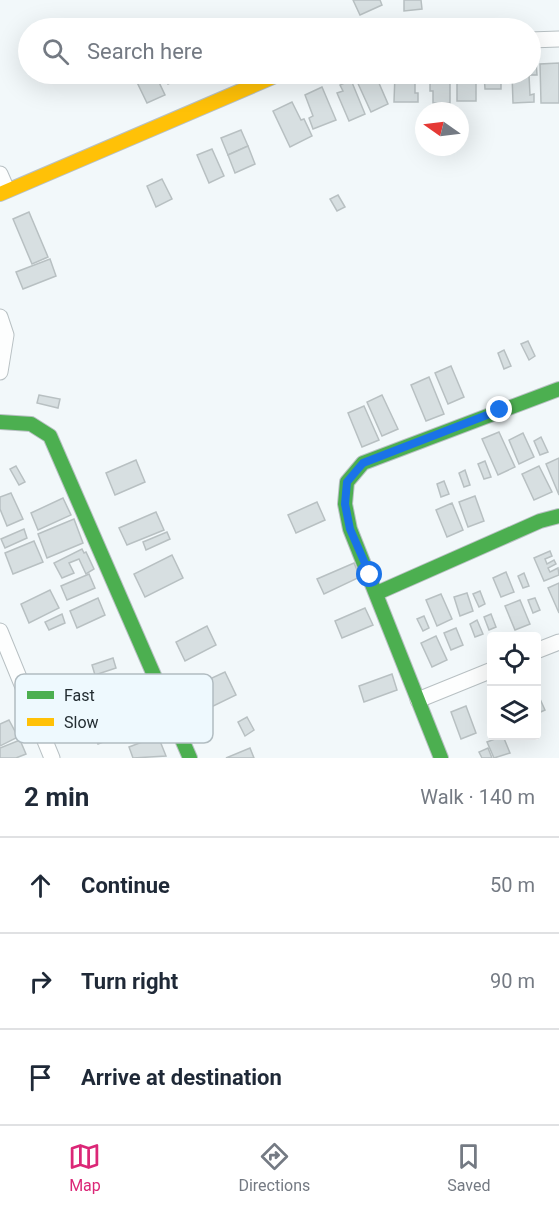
<!DOCTYPE html>
<meta charset="utf-8">
<style>
:root{--surface:#fff;--page:#f2f2f3;--text:#1f2937;--muted:#747a83;--line:#e0e1e3;--accent:#db2777}
body{margin:0;font-family:Roboto,sans-serif;background:var(--page);color:var(--text)}
.controls{position:absolute;right:18px;bottom:18px;display:grid;overflow:hidden;border-radius:6px;box-shadow:0 6px 24px #0002}
.controls button{width:54px;height:54px;display:grid;place-items:center;padding:0;border:0;border-bottom:2px solid var(--line);background:var(--surface);color:var(--text);font:30px sans-serif}
.compass{position:absolute;left:415px;top:102px;width:54px;height:54px;border-radius:50%;background:var(--surface);box-shadow:0 6px 24px #0002;rotate:284deg}
.stop{position:absolute;width:18px;height:18px;margin:-14px;border:4px solid #1a73e8;border-radius:50%;background:#fff}
.stop.end{background:#1a73e8;border-color:#fff;box-shadow:0 2px 6px #0008}
.list{margin:0;padding:0;list-style:none}
h2{display:flex;justify-content:space-between;align-items:center;height:78px;margin:0;padding:0 24px;font-size:26px}
h2 small{font-size:20px;font-weight:400;color:var(--muted)}
.list li{display:grid;grid-template-columns:39px 1fr auto;gap:18px;align-items:center;box-sizing:border-box;height:96px;padding:0 24px;border-top:2px solid var(--line)}
.list b{display:block;font-size:22px;white-space:nowrap}
.list em{font-size:20px;font-style:normal;color:var(--muted)}
.icon{flex:none;width:33px;height:33px;fill:none;stroke:currentColor;stroke-width:2;stroke-linecap:round;stroke-linejoin:round}
.map{position:relative;flex:none;width:559px;height:758px;overflow:hidden}
.search{position:absolute;background:var(--surface);box-shadow:0 6px 24px #0002;left:18px;right:18px;top:18px;height:66px;display:flex;align-items:center;gap:15px;box-sizing:border-box;padding:0 21px;border-radius:33px;color:var(--muted);font-size:22px}
.sheet{height:366px;background:var(--surface)}
nav{display:flex;justify-content:space-around;align-items:center;box-sizing:border-box;height:84px;border-top:2px solid var(--line);background:var(--surface);font-size:16px;color:var(--muted)}
nav a{display:grid;justify-items:center;gap:3px}
nav .on{color:var(--accent)}
.map>svg:first-child{display:block}
</style>
<div class="map">
<svg width="559" height="758" viewBox="0 0 559 758">
<rect width="100%" height="100%" fill="#f2f8fa"/>
<g fill="#d7dfe1" stroke="#b8c0c2" stroke-width="1.5">
<polygon points="353,0 380,0 382,5 360,15"/>
<polygon points="404,0 421,0 422,9 404,11"/>
<polygon points="530,60 536,60 537,75 529,75 530,95 534,94 534,102 513,103 512,74 530,74"/>
<polygon points="559,63 559,103 541,103 540,64"/>
<polygon points="133,74 155,74 165,95 147,103"/>
<polygon points="164,74 185,74 186,76 168,84"/>
<polygon points="363,74 375,74 388,104 371,112 355,77"/>
<polygon points="392,74 415,74 415,93 418,93 418,102 394,102 395,74"/>
<polygon points="430,74 450,74 450,103 433,103 433,91 430,91"/>
<rect x="457" y="74" width="19" height="27"/>
<polygon points="484,74 501,74 501,89 485,89"/>
<polygon points="351,80 365,114 349,121 337,93 343,91 340,85"/>
<polygon points="322,87 336,120 313,129 309,118 313,116 305,95"/>
<polygon points="292,102 301,120 304,119 312,136 290,147 273,111"/>
<polygon points="241,130 248,146 228,155 221,138"/>
<polygon points="248,146 255,164 235,173 228,155"/>
<polygon points="212,149 224,176 209,183 197,155"/>
<polygon points="162,179 172,199 156,207 147,186"/>
<polygon points="338,195 345,207 337,211 330,199"/>
<polygon points="29,212 48,257 32,264 13,219"/>
<polygon points="50,259 56,276 23,289 16,272"/>
<polygon points="528,341 535,356 529,360 521,344"/>
<polygon points="504,350 511,366 504,369 498,353"/>
<polygon points="451,366 464,397 448,404 435,373"/>
<polygon points="429,377 444,414 426,421 411,385"/>
<polygon points="39,395 60,399 58,408 37,403"/>
<polygon points="382,395 398,429 382,436 367,402"/>
<polygon points="364,406 379,440 362,447 348,413"/>
<polygon points="499,432 515,467 498,475 482,439"/>
<polygon points="523,433 534,457 519,464 509,440"/>
<polygon points="541,437 548,452 540,455 534,441"/>
<polygon points="559,458 559,495 546,464"/>
<polygon points="136,460 145,482 115,495 106,473"/>
<polygon points="485,461 491,477 484,479 478,464"/>
<polygon points="16,466 25,482 19,485 10,469"/>
<polygon points="539,466 552,492 534,500 522,474"/>
<polygon points="465,470 470,485 464,487 459,473"/>
<polygon points="444,481 449,494 441,497 437,484"/>
<polygon points="11,493 23,519 7,526 0,509 0,497"/>
<polygon points="475,496 484,521 468,527 459,502"/>
<polygon points="63,498 71,515 38,530 31,513"/>
<polygon points="317,502 325,520 296,533 288,515"/>
<polygon points="452,503 463,530 447,537 436,510"/>
<polygon points="156,512 164,530 127,545 119,528"/>
<polygon points="74,519 83,543 47,558 38,534"/>
<polygon points="24,529 27,538 5,548 1,539"/>
<polygon points="167,532 170,539 146,550 143,542"/>
<polygon points="34,541 43,562 13,574 5,553"/>
<polygon points="82,549 84,553 86,552 94,569 86,574 79,559 69,563 74,573 62,578 54,563"/>
<polygon points="550,551 552,556 545,559 547,564 554,560 556,564 548,568 550,572 558,568 559,575 544,581 534,558"/>
<polygon points="172,555 183,578 145,597 134,574"/>
<polygon points="354,563 360,577 324,594 317,579"/>
<polygon points="506,572 514,592 501,597 493,578"/>
<polygon points="524,573 529,586 523,588 518,576"/>
<polygon points="89,574 95,588 67,600 61,586"/>
<polygon points="559,583 559,613 548,588"/>
<polygon points="50,590 59,608 29,623 21,604"/>
<polygon points="480,591 485,604 479,607 473,594"/>
<polygon points="467,593 473,611 460,616 454,597"/>
<polygon points="441,594 452,619 437,626 426,600"/>
<polygon points="98,598 105,615 77,628 70,611"/>
<polygon points="535,598 540,610 533,613 528,600"/>
<polygon points="520,600 530,624 515,630 505,606"/>
<polygon points="365,608 373,625 342,638 335,621"/>
<polygon points="62,614 65,623 49,630 45,622"/>
<polygon points="491,614 496,627 489,630 484,617"/>
<polygon points="424,616 429,628 423,631 417,619"/>
<polygon points="477,620 483,634 475,637 470,624"/>
<polygon points="207,626 216,645 185,661 176,642"/>
<polygon points="456,628 463,645 451,650 444,633"/>
<polygon points="436,636 447,660 432,667 421,643"/>
<polygon points="113,658 116,668 95,675 92,665"/>
<polygon points="225,672 236,695 201,712 190,688"/>
<polygon points="392,674 397,690 364,702 359,686"/>
<polygon points="536,690 545,710 536,714"/>
<polygon points="466,706 476,733 461,739 451,712"/>
<polygon points="247,717 254,730 245,736 238,722"/>
<polygon points="9,720 18,737 0,746 0,724"/>
<polygon points="109,729 113,738 98,744 94,735"/>
<polygon points="158,736 166,756 133,758 129,747"/>
<polygon points="503,736 510,753 494,758 487,742"/>
<polygon points="20,740 26,754 16,758 0,758 0,748"/>
<polygon points="250,748 254,758 226,758"/>
<polygon points="488,748 492,758 482,758 479,752"/>
</g>
<g fill="none" stroke-linecap="round" stroke-linejoin="round">
<defs>
<g id="street">
<polyline points="530,40 559,39"/>
<polyline points="0,174 7,190"/>
<polyline points="0,317 6,335 0,372"/>
<polyline points="0,631 52,758"/>
<polyline points="536,651 559,642"/>
<polyline points="418,700 492,670"/>
</g>
<g id="fast">
<polyline points="0,422 31,424 50,436 190,758"/>
<polyline points="377,593 540,521 559,516"/>
<polyline points="441,758 350,529 345,504 347,482 363,463 559,389"/>
</g>
<polyline id="slow" points="0,194 280,74"/>
</defs>
<use href="#street" stroke="#b8c0c3" stroke-width="17"/>
<use href="#fast" stroke="#b8c0c3" stroke-width="16"/>
<use href="#slow" stroke="#b8c0c3" stroke-width="16"/>
<use href="#street" stroke="#fdfefe" stroke-width="15"/>
<use href="#fast" stroke="#4caf50" stroke-width="14"/>
<use href="#slow" stroke="#ffc107" stroke-width="14"/>
</g>
<g fill="none" stroke-linecap="round" stroke-linejoin="round">
<polyline stroke="#1a73e8" stroke-width="8" points="370,575 350,529 345,504 347,482 363,463 500,410"/>
</g>
<rect x="15" y="674" width="198" height="69" rx="9" fill="#eef9fe" stroke="#b1bcc1" stroke-width="1.5"/>
<rect x="27" y="691" width="27" height="8" fill="#4caf50"/>
<rect x="27" y="718" width="27" height="8" fill="#ffc107"/>
<g font-size="16" fill="#232d32">
<text x="64" y="701">Fast</text>
<text x="64" y="728">Slow</text>
</g>
</svg>
<div class="controls">
<button><svg class="icon" aria-label="locate" viewBox="0 0 24 24"><circle cx="12" cy="12" r="6"/><path d="M12 2v4M12 18v4M2 12h4M18 12h4"/></svg></button>
<button><svg class="icon" aria-label="layers" viewBox="0 0 24 24"><path d="M12 4l9 5-9 5-9-5zM3 14l9 5 9-5"/></svg></button>
</div>
<svg class="compass" viewBox="-18 -18 36 36"><path d="M0-13l5 13h-10z" fill="#e53935"/><path d="M0 13l5-13h-10z" fill="#747a83"/></svg>
<div class="stop" style="left:370px;top:575px"></div>
<div class="stop end" style="left:500px;top:410px"></div>
<div class="search"><svg class="icon" aria-label="search" viewBox="0 0 24 24"><circle cx="10" cy="10" r="6"/><path d="M15 15l6 6"/></svg>Search here</div>
</div>
<section class="sheet">
<h2>2 min<small>Walk · 140 m</small></h2>
<ul class="list">
<li><svg class="icon" aria-label="ahead" viewBox="0 0 24 24"><path d="M12 20V5M6 11l6-6 6 6"/></svg><div><b>Continue</b></div><em>50 m</em></li>
<li><svg class="icon" aria-label="right" viewBox="0 0 24 24"><path d="M7 20v-9h11M14 6l5 5-5 5"/></svg><div><b>Turn right</b></div><em>90 m</em></li>
<li><svg class="icon" aria-label="arrive" viewBox="0 0 24 24"><path d="M6 21V4h12l-3 4 3 4H6"/></svg><div><b>Arrive at destination</b></div></li>
</ul>
</section>
<nav>
<a class="on"><svg class="icon" aria-label="map" viewBox="0 0 24 24"><path d="M3 6l6-2 6 2 6-2v14l-6 2-6-2-6 2zM9 4v14M15 6v14"/></svg>Map</a>
<a><svg class="icon" aria-label="directions" viewBox="0 0 24 24"><path d="M12 3l9 9-9 9-9-9zM9 14v-3h6M13 9l2 2-2 2"/></svg>Directions</a>
<a><svg class="icon" aria-label="saved" viewBox="0 0 24 24"><path d="M7 4h10v16l-5-4-5 4z"/></svg>Saved</a>
</nav>
